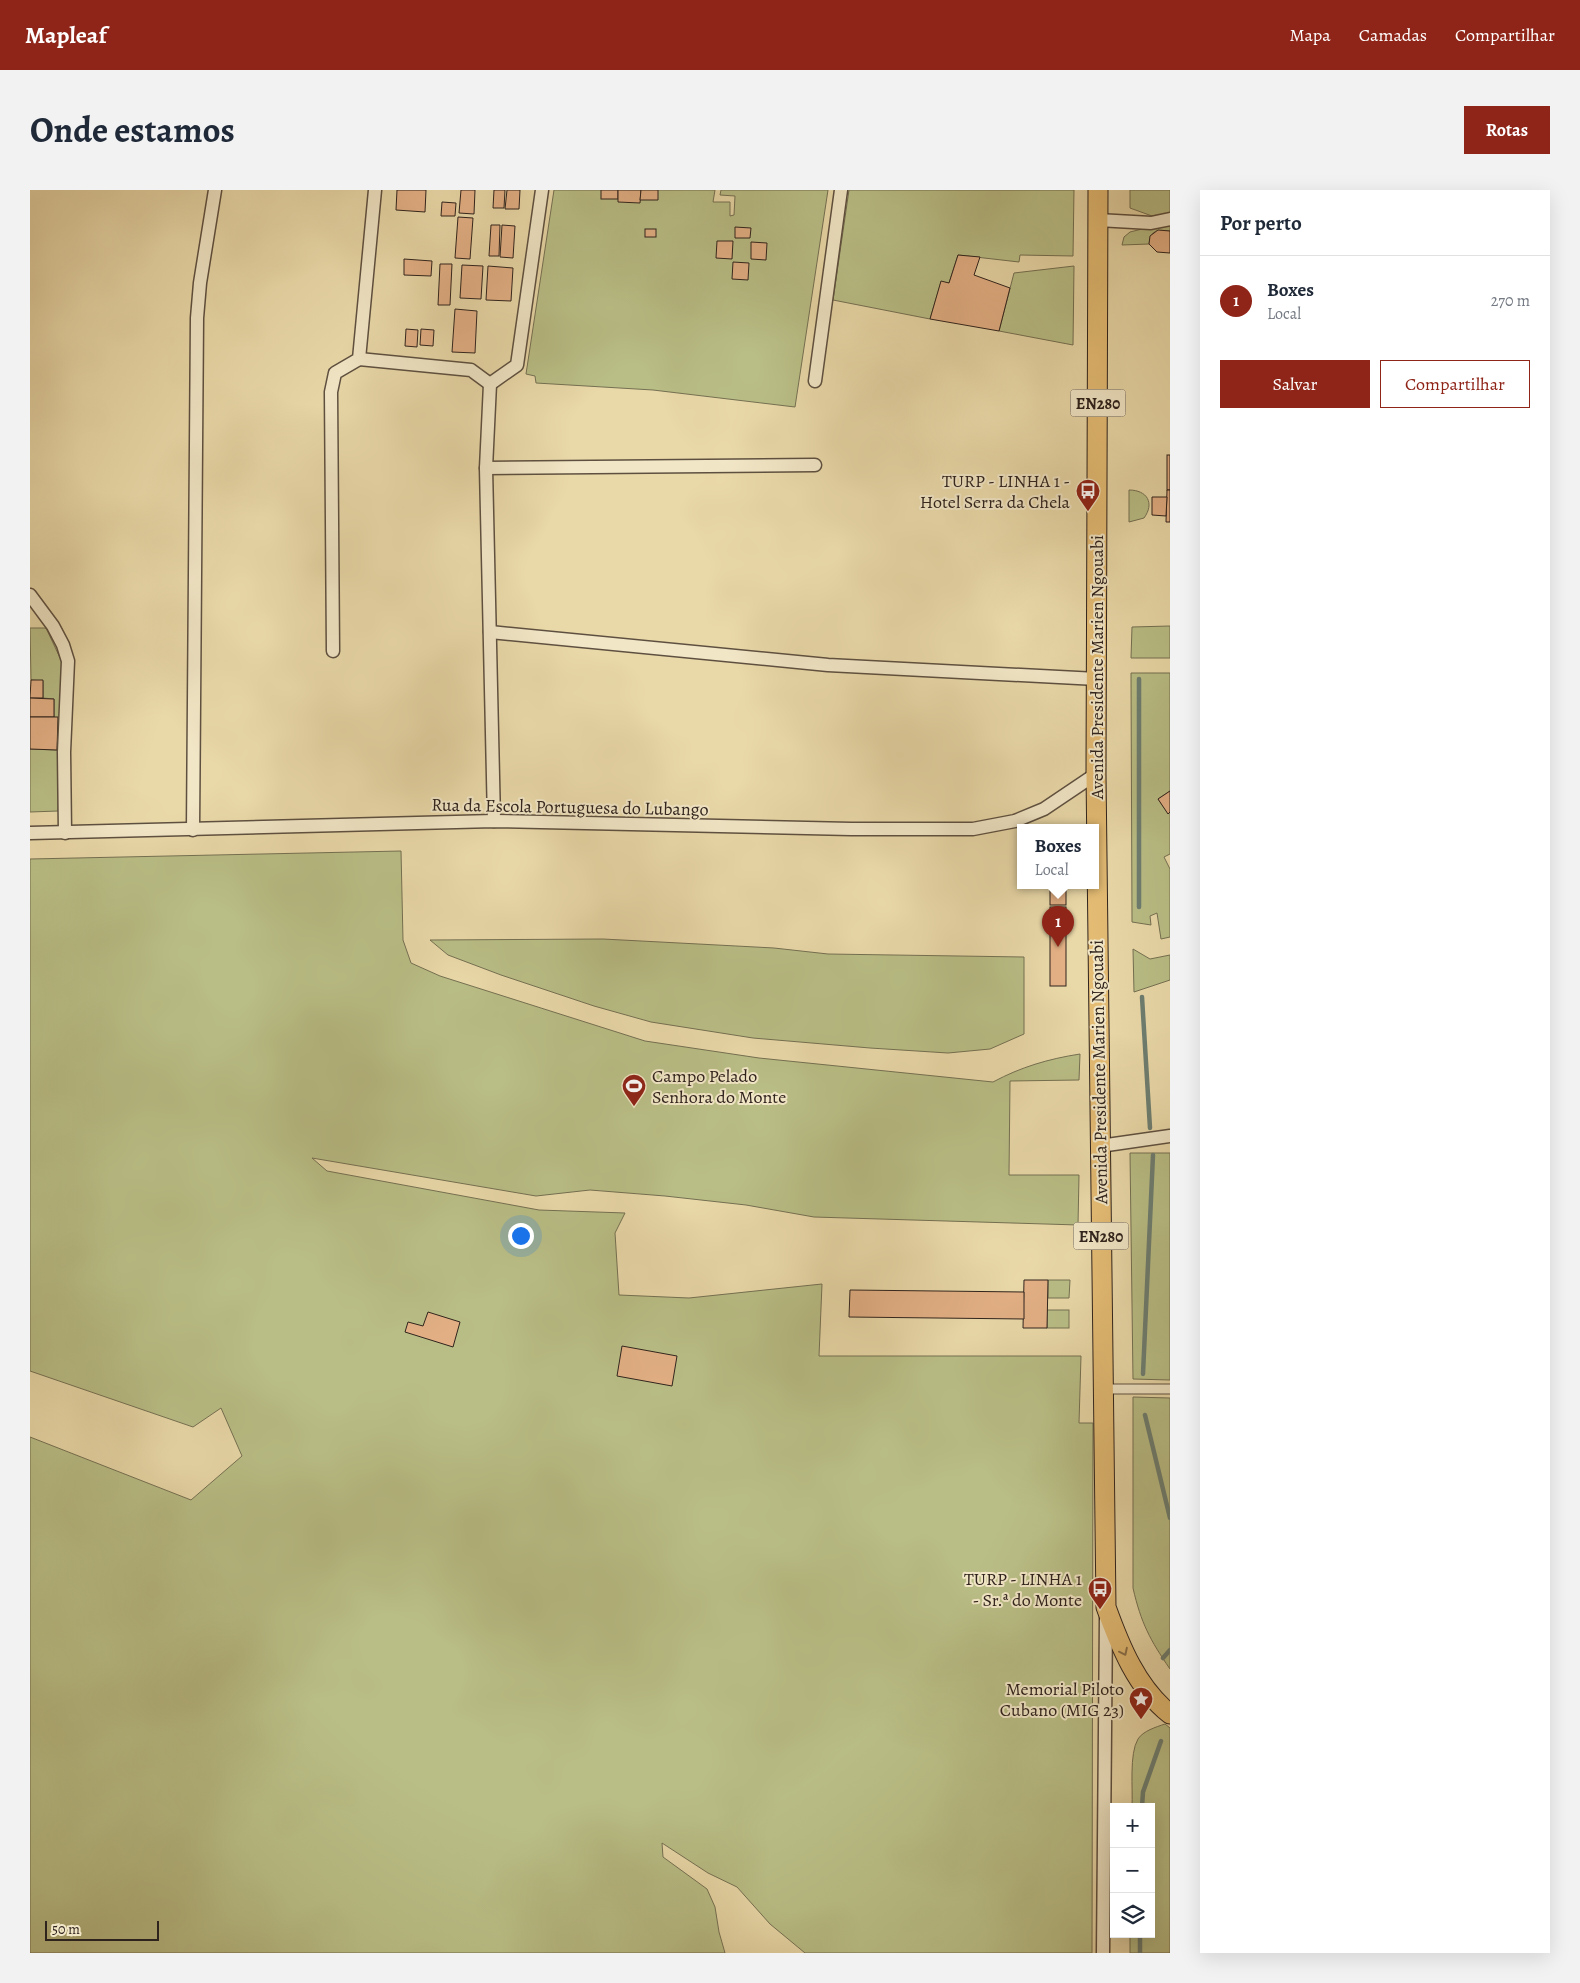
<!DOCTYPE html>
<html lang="pt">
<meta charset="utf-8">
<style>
:root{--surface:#fff;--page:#f2f2f3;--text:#1f2937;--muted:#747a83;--line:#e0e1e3;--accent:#8f2418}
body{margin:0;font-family:Alegreya,serif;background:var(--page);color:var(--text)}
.controls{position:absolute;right:15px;bottom:15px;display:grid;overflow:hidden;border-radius:0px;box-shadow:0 5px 20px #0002}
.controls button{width:45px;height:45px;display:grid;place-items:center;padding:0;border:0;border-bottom:1px solid var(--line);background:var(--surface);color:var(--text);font:25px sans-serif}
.scale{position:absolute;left:15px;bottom:12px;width:114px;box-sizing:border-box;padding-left:5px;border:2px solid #2f231d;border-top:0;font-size:14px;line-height:18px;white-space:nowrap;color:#2f231d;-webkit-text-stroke:4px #f1e6c6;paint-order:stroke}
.you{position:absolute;left:490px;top:1045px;width:18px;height:18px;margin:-12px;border:4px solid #fff;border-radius:50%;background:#1a73e8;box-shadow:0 0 0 8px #1a73e833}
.badge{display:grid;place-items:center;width:32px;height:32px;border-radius:50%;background:var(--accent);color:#fff;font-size:16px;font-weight:700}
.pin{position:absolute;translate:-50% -41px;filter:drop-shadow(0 1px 2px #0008)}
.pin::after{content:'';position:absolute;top:26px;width:18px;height:15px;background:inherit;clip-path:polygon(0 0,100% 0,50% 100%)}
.popup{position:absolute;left:987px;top:634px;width:82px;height:65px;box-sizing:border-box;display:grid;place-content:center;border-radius:0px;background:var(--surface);filter:drop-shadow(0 1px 4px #0005);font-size:16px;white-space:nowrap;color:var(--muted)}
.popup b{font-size:19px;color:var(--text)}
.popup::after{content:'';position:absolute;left:50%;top:100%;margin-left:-10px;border:10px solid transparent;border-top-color:var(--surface)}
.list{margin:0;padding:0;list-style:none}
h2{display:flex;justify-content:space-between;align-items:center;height:65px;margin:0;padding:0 20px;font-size:21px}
h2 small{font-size:16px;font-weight:400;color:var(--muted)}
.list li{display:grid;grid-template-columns:32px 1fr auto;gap:15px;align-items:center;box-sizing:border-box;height:90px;padding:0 20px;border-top:1px solid var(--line)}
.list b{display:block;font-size:19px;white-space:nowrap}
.list p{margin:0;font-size:16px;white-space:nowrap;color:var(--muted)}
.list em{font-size:16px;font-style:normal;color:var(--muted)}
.actions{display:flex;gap:10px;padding:15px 20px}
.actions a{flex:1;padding:11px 0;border:1px solid var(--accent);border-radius:0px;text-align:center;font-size:18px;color:var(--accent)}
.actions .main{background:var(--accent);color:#fff}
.icon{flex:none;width:28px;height:28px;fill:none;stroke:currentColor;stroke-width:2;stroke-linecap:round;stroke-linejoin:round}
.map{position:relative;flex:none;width:1140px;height:1763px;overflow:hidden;border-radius:0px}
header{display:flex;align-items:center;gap:30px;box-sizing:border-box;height:70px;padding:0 25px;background:var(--accent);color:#fff}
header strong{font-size:24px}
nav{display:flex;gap:28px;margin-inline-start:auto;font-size:18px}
.intro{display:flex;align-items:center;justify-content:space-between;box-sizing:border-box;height:120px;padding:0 30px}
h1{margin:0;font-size:35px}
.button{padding:12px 22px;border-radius:0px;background:var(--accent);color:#fff;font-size:18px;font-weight:700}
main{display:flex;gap:30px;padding:0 30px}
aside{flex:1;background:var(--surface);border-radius:0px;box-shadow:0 5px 20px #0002}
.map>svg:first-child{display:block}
</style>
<header>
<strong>Mapleaf</strong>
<nav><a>Mapa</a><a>Camadas</a><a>Compartilhar</a></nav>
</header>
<div class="intro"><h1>Onde estamos</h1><a class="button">Rotas</a></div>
<main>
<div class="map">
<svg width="1140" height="1763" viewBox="0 0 1140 1763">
<rect width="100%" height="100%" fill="#e9d8a8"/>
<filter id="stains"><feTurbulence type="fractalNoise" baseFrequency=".004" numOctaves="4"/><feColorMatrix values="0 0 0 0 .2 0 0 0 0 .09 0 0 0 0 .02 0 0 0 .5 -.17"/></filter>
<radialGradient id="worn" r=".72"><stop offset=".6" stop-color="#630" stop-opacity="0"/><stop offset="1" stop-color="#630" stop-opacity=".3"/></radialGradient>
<g fill="#b9be86" stroke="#747052">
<polygon points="524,0 685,0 683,12 700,12 700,26 704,25 705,6 690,5 691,0 798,0 765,217 623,200 506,193 505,186 496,184"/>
<polygon points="819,0 1044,0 1043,66 990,65 989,72 928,65 919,93 911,92 900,129 803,110"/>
<polygon points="1100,0 1140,0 1140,23 1122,26 1100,18"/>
<path d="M1140 32V41C1127 40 1121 39 1119 54L1092 55 1094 47 1100 42Z"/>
<polygon points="1044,76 1043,155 969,141 984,83"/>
<path d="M1099 300C1117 300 1125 313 1114 328L1099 332Z"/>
<polygon points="1140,436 1140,468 1101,468 1102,437"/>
<polygon points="0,438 16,438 32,472 28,621 0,622 0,559 27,560 28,528 24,527 24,509 13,508 13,491 1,490"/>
<polygon points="1101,483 1140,483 1140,601 1128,609 1138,623 1140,622 1140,664 1134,667 1140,679 1140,747 1131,749 1127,723 1120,726 1121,735 1102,732"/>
<path d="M371 661 373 750 381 773 410 786 615 851 729 868 963 892C991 877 1018 869 1050 864L1049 890 980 891 979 985H1049L1048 1035 784 1027 716 1015 635 1006 560 1000 506 1006 282 968 297 981 509 1020 595 1023 585 1043 589 1105 659 1108 792 1094 789 1166H1051L1049 1233H1063L1062 1763H775L740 1734 707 1697 678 1683 632 1653 633 1667 677 1699 685 1717 689 1742 695 1763H0V1247L161 1310 212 1266 191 1218 163 1237 0 1181V669Z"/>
<polygon points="573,749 744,758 798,764 994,767 994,844 960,859 918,863 840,858 723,848 621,832 564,816 471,785 418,765 400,750"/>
<polygon points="1103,759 1120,769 1140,765 1140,790 1104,802"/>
<polygon points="1100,963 1140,963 1140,1190 1103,1189"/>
<polygon points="1018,1090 1040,1090 1039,1108 1018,1108"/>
<rect x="1017" y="1120" width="22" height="18"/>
<path d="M1103 1207 1140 1208V1479C1120 1450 1111 1433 1103 1398Z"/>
<path d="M1135 1534 1140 1538V1763H1100V1744H1121V1617H1102C1103 1599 1099 1564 1108 1549 1113 1541 1126 1537 1135 1534Z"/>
</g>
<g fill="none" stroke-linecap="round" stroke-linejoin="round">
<g stroke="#6d7e71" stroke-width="4.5">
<polyline points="1109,489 1109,717"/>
<polyline points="1112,807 1120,938"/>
<polyline points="1113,1184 1123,965"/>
<polyline points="1115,1225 1140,1328"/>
<polyline points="1133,1468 1140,1460"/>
<polyline points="1112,1617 1113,1602 1131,1551"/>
<polyline points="1110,1763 1110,1744"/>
</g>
</g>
<g fill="#e3b085" stroke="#2f231d">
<polygon points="367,0 396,0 395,22 366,20"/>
<polygon points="431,0 445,0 444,24 429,23"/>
<polygon points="464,0 475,0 474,18 463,18"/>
<polygon points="477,0 490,0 489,19 475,19"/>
<rect x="571" y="0" width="17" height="9"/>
<polygon points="588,0 611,0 610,13 588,12"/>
<polygon points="611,0 628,0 628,10 610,10"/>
<polygon points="412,12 426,13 425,26 411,26"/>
<polygon points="428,27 443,28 440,69 425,68"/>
<polygon points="461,35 470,35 469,66 459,66"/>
<polygon points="472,35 485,36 483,68 470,67"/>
<polygon points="705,37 721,38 720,48 705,48"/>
<rect x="615" y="39" width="11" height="8"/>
<polygon points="1128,40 1140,41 1140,63 1127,62 1119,54 1120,46"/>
<polygon points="687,51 703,51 702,69 686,68"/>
<polygon points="721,52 737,53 736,70 721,69"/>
<polygon points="928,65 950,67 944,85 980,98 969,141 900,129 911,91 919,93"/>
<polygon points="374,69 402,71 401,86 374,85"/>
<polygon points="703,72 719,73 718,90 702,89"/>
<polygon points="410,74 422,74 420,115 408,115"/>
<polygon points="432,75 453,76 451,109 430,108"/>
<polygon points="458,76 483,78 481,111 456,110"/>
<polygon points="425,119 447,121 445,163 422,162"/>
<polygon points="376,139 388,140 387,157 375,156"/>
<polygon points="391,139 404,140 403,156 390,155"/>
<rect x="1137" y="265" width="3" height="35"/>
<polygon points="1137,300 1140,300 1140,332 1136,332"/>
<polygon points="1122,307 1137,307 1136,326 1122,325"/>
<polygon points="1,490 13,490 13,508 0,508"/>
<polygon points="0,508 24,509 24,527 0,527"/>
<polygon points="0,527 28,527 27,560 0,559"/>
<polygon points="1140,601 1140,622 1138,624 1128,609"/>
<rect x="1020" y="696" width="16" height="19"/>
<rect x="1020" y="717" width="16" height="79"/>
<polygon points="994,1090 1018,1090 1017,1138 993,1138"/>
<polygon points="820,1100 994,1102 994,1129 819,1127"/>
<polygon points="398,1122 430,1132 423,1157 375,1142 378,1132 393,1136"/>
<polygon points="592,1156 647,1166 642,1196 587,1186"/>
</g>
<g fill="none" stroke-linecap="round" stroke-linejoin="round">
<defs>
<polyline id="pedestrian" points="1073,1199 1140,1199"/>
<g id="minor">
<polyline points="1068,30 1121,33 1140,29"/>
<polyline points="329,169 441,180 460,194"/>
<polyline points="785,191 811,0"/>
<polyline points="460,194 456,278 464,631"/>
<polyline points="460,194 487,175 512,0"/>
<polyline points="456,278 785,275"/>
<polyline points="0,405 23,436 33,455 38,471 34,562 35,643"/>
<polyline points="460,442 798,475 1067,489"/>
<polyline points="303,461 301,202 305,183 329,169 345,0"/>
<polyline points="163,640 167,128 170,93 185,0"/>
<polyline points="0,643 464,631 821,639 943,639 985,631 1014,619 1066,584"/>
<polyline points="1070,956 1140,946"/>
<polyline points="1073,1763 1076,1428"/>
</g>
<path id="primary" d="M1068 0 1066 584 1076 1417C1090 1456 1107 1498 1140 1524"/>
</defs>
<use href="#pedestrian" stroke="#5e5040" stroke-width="11"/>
<use href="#minor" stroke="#5e5040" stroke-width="15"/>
<use href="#primary" stroke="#2f231d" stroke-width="21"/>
<use href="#pedestrian" stroke="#f1e6c6" stroke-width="9"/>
<use href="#minor" stroke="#f1e6c6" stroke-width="12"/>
<use href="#primary" stroke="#e4bc74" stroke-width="19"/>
</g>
<defs><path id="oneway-chevron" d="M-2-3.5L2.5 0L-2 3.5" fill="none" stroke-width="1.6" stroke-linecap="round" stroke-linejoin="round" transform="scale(1.25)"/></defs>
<use stroke="#8a7048" href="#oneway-chevron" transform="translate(1094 1462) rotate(64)"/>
<defs>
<symbol id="bus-pin" viewBox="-11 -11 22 30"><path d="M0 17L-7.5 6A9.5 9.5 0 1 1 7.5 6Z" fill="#8f2418" stroke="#f1e6c6"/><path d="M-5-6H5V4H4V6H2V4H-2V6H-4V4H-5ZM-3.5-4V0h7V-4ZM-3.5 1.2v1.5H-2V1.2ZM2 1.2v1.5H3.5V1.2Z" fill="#fff"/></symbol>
<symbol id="stadium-pin" viewBox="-11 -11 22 30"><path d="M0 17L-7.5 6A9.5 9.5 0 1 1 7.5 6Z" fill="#8f2418" stroke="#f1e6c6"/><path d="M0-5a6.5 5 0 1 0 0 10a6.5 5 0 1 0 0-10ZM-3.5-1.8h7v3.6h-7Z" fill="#fff"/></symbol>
<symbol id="sight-pin" viewBox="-11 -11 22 30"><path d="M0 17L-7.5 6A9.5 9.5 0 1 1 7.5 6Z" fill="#8f2418" stroke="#f1e6c6"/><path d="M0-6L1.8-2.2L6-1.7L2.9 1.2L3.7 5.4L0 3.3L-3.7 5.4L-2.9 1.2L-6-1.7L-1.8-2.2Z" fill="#fff"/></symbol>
</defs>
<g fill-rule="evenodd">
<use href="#bus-pin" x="1044" y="287" width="28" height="38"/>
<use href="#stadium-pin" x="590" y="882" width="28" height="38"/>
<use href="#bus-pin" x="1056" y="1385" width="28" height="38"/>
<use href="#sight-pin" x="1097" y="1495" width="28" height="38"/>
</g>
<g text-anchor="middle" stroke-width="4" stroke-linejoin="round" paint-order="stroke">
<g fill="#f1e6c6" stroke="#695e50" stroke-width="1">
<rect x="1040.5" y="199.5" width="55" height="27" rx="4"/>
<rect x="1043.5" y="1032.5" width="55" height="27" rx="4"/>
</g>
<g font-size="16" font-weight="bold" fill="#2f231d">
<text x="1068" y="219">EN280</text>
<text x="1071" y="1052">EN280</text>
</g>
<g font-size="18" fill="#2f231d" stroke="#f1e6c6" text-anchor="end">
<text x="1040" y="297">TURP - LINHA 1 -<tspan x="1040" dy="21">Hotel Serra da Chela</tspan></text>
<text x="622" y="892" text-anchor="start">Campo Pelado<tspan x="622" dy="21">Senhora do Monte</tspan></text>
<text x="1052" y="1395">TURP - LINHA 1<tspan x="1052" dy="21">- Sr.ª do Monte</tspan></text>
<text x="1094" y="1505">Memorial Piloto<tspan x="1094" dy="21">Cubano (MIG 23)</tspan></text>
</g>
<g font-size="18" fill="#2f231d" stroke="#f1e6c6">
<text transform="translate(1067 477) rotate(-90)" y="6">Avenida Presidente Marien Ngouabi</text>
<text transform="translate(540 617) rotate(1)" y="6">Rua da Escola Portuguesa do Lubango</text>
<text transform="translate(1069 882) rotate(-91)" y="6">Avenida Presidente Marien Ngouabi</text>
</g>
</g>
<rect width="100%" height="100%" filter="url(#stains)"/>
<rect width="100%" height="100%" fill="url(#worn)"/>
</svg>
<div class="controls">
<button>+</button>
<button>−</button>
<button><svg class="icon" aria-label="layers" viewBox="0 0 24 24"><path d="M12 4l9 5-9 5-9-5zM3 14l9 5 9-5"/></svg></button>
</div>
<div class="scale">50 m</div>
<div class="you"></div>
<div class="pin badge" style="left:1028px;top:757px">1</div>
<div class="popup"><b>Boxes</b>Local</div>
</div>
<aside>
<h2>Por perto<small></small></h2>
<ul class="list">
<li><span class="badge">1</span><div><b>Boxes</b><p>Local</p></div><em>270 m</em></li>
</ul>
<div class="actions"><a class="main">Salvar</a><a>Compartilhar</a></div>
</aside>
</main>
